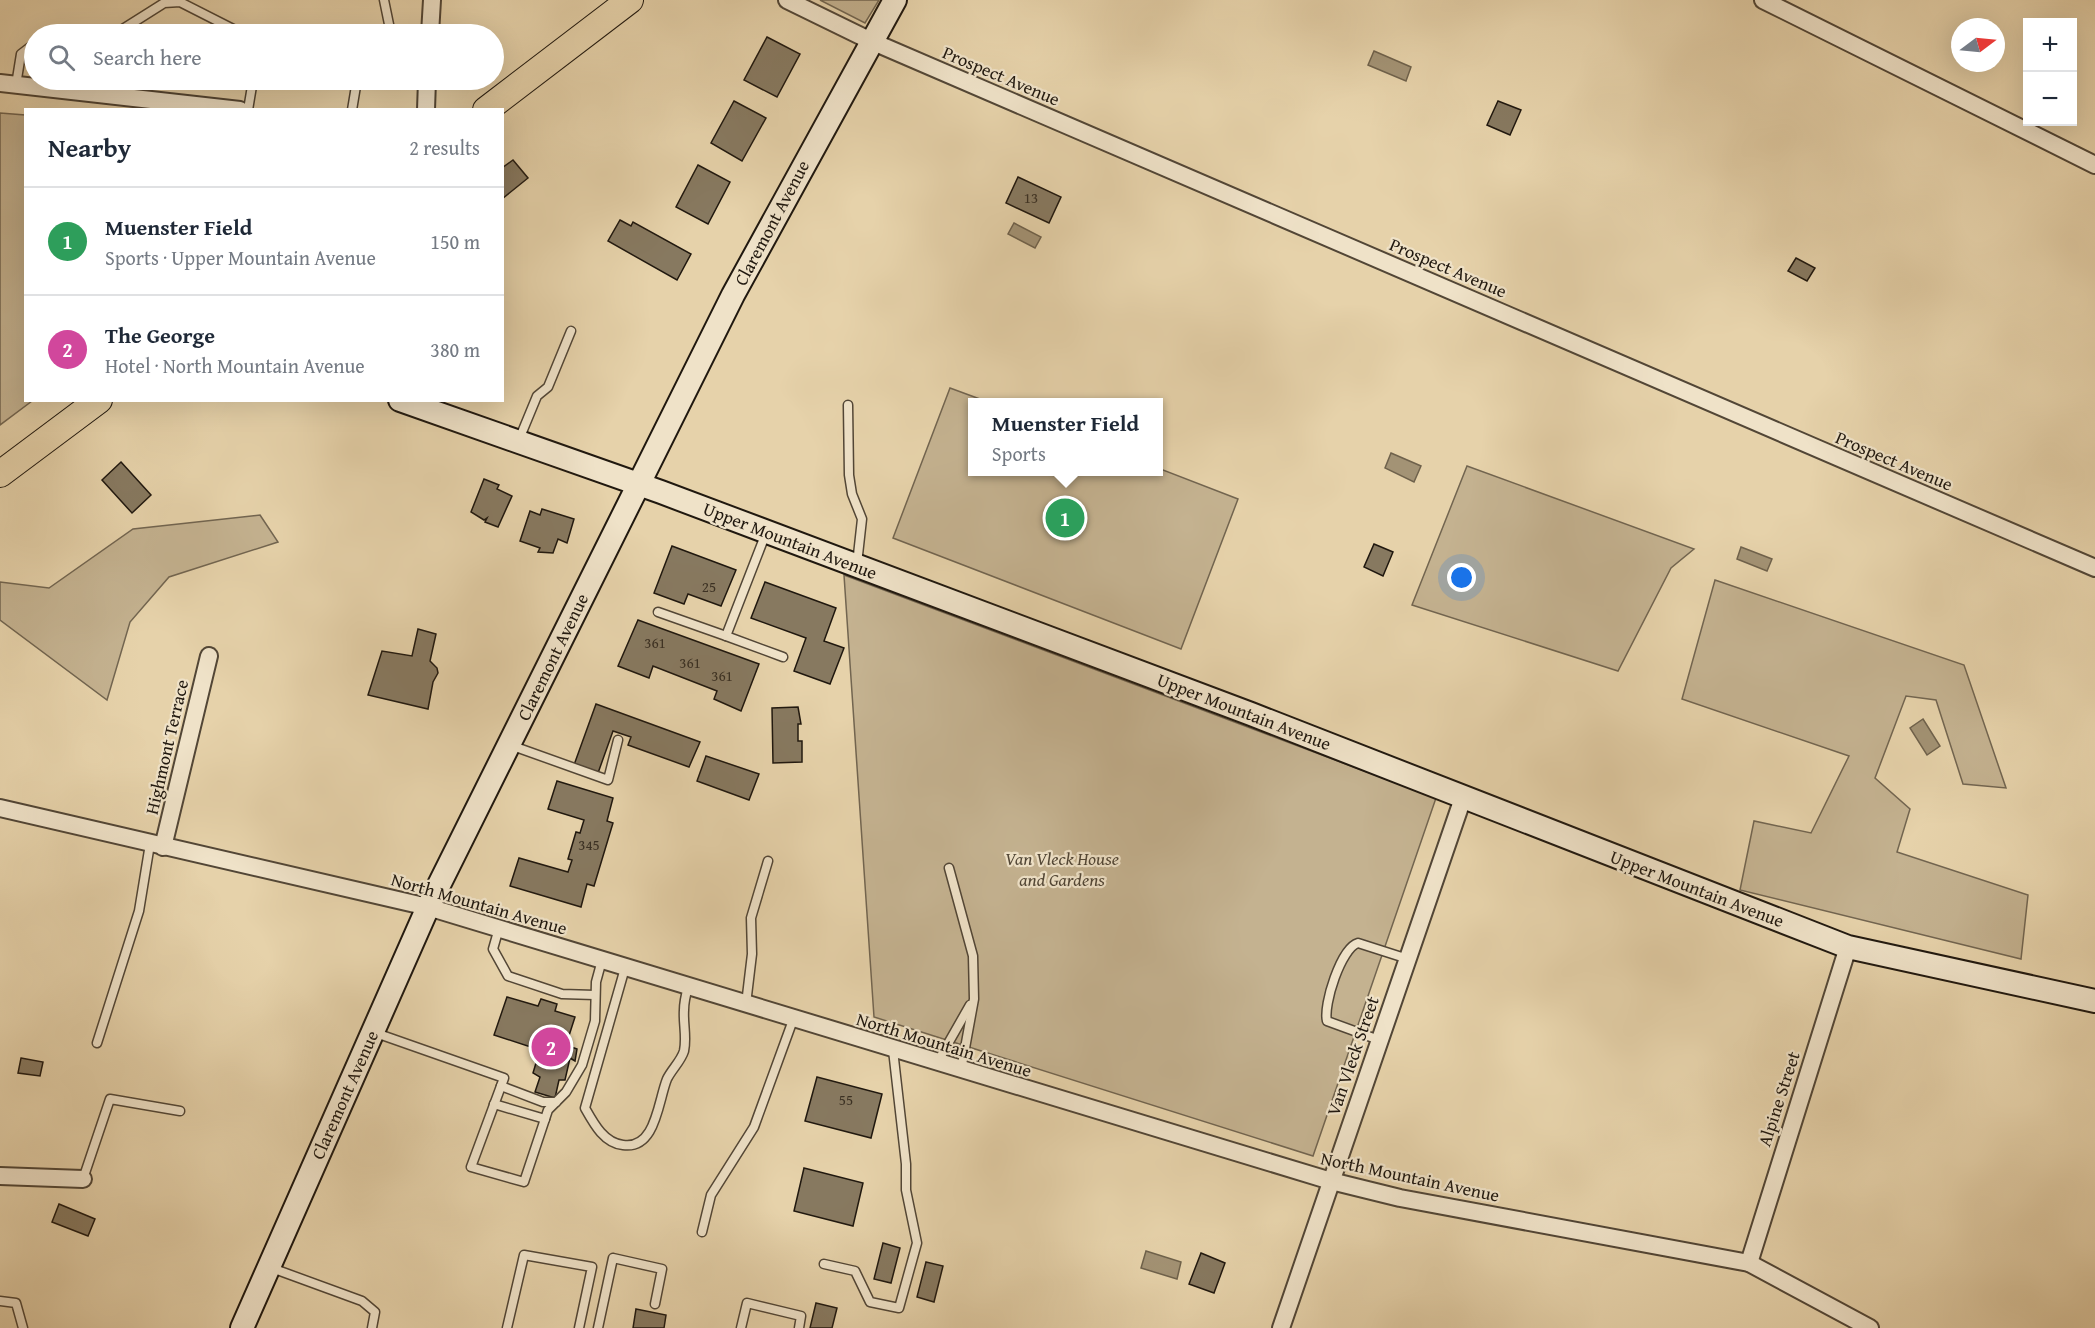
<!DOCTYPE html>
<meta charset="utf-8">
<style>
:root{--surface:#fff;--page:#f2f2f3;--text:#1f2937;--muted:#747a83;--line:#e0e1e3;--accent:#8f2418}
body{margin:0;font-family:"Gentium Book Plus",serif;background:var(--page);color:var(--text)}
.controls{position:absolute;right:18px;top:18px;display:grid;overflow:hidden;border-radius:0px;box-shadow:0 6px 24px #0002}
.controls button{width:54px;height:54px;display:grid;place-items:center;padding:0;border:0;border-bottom:2px solid var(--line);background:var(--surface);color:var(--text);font:30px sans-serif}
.compass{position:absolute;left:1951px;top:18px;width:54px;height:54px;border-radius:50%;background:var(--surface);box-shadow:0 6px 24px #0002;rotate:74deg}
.you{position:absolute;left:1462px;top:578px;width:21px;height:21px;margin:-15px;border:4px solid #fff;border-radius:50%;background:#1a73e8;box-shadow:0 0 0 9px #1a73e833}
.badge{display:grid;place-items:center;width:39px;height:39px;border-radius:50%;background:var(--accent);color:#fff;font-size:20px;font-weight:700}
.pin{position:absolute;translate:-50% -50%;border:3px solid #fff;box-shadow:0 2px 6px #0006}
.popup{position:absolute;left:968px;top:398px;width:195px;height:78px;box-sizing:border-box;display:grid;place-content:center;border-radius:0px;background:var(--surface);filter:drop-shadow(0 2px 4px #0005);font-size:20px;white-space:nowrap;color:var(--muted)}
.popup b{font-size:22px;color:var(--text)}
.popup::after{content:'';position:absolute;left:50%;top:100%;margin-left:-12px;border:12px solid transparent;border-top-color:var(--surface)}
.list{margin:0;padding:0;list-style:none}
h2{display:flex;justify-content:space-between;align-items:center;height:78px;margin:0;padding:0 24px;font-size:26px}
h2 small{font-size:20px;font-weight:400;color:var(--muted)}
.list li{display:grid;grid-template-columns:39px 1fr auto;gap:18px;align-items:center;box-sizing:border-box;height:108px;padding:0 24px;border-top:2px solid var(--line)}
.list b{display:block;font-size:22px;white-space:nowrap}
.list p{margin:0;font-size:20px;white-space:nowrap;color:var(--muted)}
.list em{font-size:20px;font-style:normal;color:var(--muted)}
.icon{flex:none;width:33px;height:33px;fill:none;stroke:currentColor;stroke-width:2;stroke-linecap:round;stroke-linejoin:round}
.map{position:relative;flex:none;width:2095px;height:1328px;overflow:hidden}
.search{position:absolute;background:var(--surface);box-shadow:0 6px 24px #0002;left:24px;top:24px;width:480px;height:66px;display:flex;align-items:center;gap:15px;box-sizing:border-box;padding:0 21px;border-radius:33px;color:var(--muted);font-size:22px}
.panel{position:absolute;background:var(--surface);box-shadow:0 6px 24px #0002;left:24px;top:108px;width:480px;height:294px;border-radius:0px}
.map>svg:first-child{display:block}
</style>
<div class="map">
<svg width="2095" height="1328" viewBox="0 0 2095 1328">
<rect width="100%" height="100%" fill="#e6d2aa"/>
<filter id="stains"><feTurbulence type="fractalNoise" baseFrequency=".00333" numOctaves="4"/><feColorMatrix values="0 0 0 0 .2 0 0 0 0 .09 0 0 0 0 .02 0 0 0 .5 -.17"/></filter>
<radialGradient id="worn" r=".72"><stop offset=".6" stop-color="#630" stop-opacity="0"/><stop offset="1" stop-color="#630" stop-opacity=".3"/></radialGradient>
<g fill="#c4b290" stroke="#726550" stroke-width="1.5">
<polygon points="820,0 879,0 865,23"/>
<polygon points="0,113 25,115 26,400 32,401 0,425"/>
<polygon points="950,388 988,402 972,402 972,472 1158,472 1158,468 1238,499 1181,649 893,538"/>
<polygon points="1467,466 1694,549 1671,568 1618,671 1412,605"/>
<polygon points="260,515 278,542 169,577 130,622 107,700 0,620 0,582 49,588 133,529"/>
<polygon points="844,575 1436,798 1313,1156 874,1017"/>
<polygon points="1715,580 1964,665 2006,788 1963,784 1936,700 1906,696 1875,778 1910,809 1897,852 2028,895 2021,959 1740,890 1754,821 1811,833 1849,756 1682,699"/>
</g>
<g fill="#a39375" stroke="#6f624c" stroke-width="1.5">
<polygon points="1374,51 1411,67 1406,81 1368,65"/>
<polygon points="1014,223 1041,237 1035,248 1008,234"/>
<polygon points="1391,453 1421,466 1414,482 1385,468"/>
<polygon points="1741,547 1772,559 1767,571 1737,559"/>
<polygon points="1923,719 1940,746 1927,755 1910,728"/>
<polygon points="1146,1251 1181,1262 1177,1279 1141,1268"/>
</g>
<g fill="#877960" stroke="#20180f" stroke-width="1.5">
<polygon points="767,37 800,54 777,97 744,80"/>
<polygon points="734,101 766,118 742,161 711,143"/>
<polygon points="1498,101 1521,110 1510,135 1487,125"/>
<polygon points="513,160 528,178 502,199 502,168"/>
<polygon points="698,165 730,182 708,224 676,207"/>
<polygon points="1018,177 1061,197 1049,223 1006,203"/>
<polygon points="620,220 631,226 633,222 691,254 677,280 608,241"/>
<polygon points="1796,258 1815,268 1807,281 1788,271"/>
<polygon points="121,462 151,495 132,513 102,480"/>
<polygon points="484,479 499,485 497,489 512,496 498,527 485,522 487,518 484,520 471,512"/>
<polygon points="542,509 574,519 567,543 558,539 553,553 538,552 540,548 520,541 530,511 540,515"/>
<polygon points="1374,544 1393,552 1383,576 1364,567"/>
<polygon points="672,546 736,570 721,606 688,594 684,604 654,593"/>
<polygon points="765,582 836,608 824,641 844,648 830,684 794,671 806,638 751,618"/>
<polygon points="638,620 759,664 741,711 714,699 717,691 653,666 649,678 618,666"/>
<polygon points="418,629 436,634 430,661 437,668 438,673 433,682 428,709 368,695 382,651 412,656"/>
<polygon points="596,704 700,742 689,767 628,745 631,737 613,731 598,773 574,765"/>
<polygon points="798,707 801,724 798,724 798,741 802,741 802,762 773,763 772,708"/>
<polygon points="706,756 759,774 749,800 697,781"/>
<polygon points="557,781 613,798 607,821 613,823 594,886 587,884 581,907 510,886 519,858 568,872 572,860 568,859 576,832 580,833 584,820 548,809"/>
<polygon points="507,997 538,1006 541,999 557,1004 555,1011 575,1017 566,1045 577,1049 575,1061 570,1058 565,1080 559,1080 555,1098 535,1092 540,1077 533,1073 540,1050 494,1035"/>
<polygon points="21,1058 43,1062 40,1076 18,1073"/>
<polygon points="817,1077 882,1094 871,1138 805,1121"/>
<polygon points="804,1168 863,1183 853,1226 794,1211"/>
<polygon points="59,1204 95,1219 88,1236 52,1222"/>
<polygon points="883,1243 900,1248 891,1283 874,1279"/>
<polygon points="1201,1253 1225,1263 1214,1293 1189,1284"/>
<polygon points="926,1262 943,1266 934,1302 917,1297"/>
<polygon points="816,1303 837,1308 832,1328 810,1328"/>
<polygon points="636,1309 666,1315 664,1328 633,1328"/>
</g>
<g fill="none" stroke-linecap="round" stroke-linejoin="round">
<defs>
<g id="lane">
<polyline points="384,0 391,34"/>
<polyline points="115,34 164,3 180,2 243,34"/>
<polyline points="16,85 21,54 34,44"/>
<polyline points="248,110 253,80"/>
<polyline points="352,110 357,80"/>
<polyline points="848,405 849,475 852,494 862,519 857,564"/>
<polyline points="518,442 537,396 548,387 571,331"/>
<polyline points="766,533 726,636 783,657"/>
<polyline points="658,612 726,636"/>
<polyline points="510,745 608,780 618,740"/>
<polyline points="949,868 973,956 974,999 961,1070"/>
<polyline points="499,928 493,949 508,976 562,994 595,995"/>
<path d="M625 968 585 1108C594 1124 604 1143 623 1145 656 1150 658 1101 667 1079 672 1069 681 1061 684 1051 687 1037 683 1024 684 1010 684 1002 686 994 688 987"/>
<polyline points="746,1004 752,954 751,918 768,861"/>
<polyline points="373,1032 504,1078 471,1167 524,1182 548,1110 566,1092 582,1065 595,1021 596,982 602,960"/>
<path d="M1379 1040 1327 1021C1323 1005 1341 948 1358 943L1408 959"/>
<polyline points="97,1043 139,911 150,844"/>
<polyline points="937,1063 970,1005"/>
<polyline points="501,1086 543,1102 556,1102"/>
<polyline points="494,1104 545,1119"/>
<polyline points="83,1179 110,1099 180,1111"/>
<polyline points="702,1232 711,1195 754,1127 793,1020"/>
<polyline points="824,1264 855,1271 870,1302 899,1308 917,1243 906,1190 906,1164 893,1050"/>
<polyline points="269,1267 362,1301 375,1312 372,1328"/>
<polyline points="0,1301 16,1303 23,1328"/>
<polyline points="507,1328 524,1255 592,1267 579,1328"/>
<polyline points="598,1328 613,1258 662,1269 655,1304"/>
<polyline points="741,1328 747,1303 801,1316 799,1328"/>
</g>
<g id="street">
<polyline points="787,0 871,41 2095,568"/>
<polyline points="1763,0 2095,165"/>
<polyline points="430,34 432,0"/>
<polyline points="0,83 240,110"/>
<polyline points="426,110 427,80"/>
<polyline points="0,808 428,907 1331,1181 1400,1198 1749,1263 1870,1328"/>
<polyline points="163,847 209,656"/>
<polyline points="0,1176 83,1179"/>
<polyline points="1749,1263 1848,947"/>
<polyline points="1281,1328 1463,798"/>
</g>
<g id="secondary">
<polyline points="400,400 661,492 1251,714 1848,947 2095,1001"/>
<polyline points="242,1328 428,907 733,295 895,0"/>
</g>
<g id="primary">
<polyline points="486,110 630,0"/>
<polyline points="0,474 99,400"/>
</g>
</defs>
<use href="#lane" stroke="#524636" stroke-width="11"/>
<use href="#street" stroke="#524636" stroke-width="20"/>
<use href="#secondary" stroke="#20180f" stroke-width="26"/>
<use href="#primary" stroke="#20180f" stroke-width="28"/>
<use href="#lane" stroke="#efe2c8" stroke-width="8"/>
<use href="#street" stroke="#efe2c8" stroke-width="16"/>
<use href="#secondary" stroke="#efe2c8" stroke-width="22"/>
<use href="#primary" stroke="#e6d2aa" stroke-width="26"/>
</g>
<g text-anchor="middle" stroke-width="4.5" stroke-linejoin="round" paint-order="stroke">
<g font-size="15" fill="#3a3023">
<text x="1031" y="203">13</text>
<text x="709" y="592">25</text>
<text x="655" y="648">361</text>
<text x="690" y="668">361</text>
<text x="722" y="681">361</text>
<text x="589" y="850">345</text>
<text x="846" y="1105">55</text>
</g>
<g font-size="18" fill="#20180f" stroke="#efe2c8">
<text transform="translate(1001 76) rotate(23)" y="6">Prospect Avenue</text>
<text transform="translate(772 223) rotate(-62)" y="6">Claremont Avenue</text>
<text transform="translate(1448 268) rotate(23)" y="6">Prospect Avenue</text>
<text transform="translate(1894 461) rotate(23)" y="6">Prospect Avenue</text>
<text transform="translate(790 541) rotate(21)" y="6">Upper Mountain Avenue</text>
<text transform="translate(553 657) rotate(-64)" y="6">Claremont Avenue</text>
<text transform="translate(1244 712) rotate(21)" y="6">Upper Mountain Avenue</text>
<text transform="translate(167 747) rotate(-77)" y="6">Highmont Terrace</text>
<text transform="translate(1697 889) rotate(21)" y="6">Upper Mountain Avenue</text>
<text transform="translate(479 904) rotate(16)" y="6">North Mountain Avenue</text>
<text transform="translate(944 1045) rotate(17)" y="6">North Mountain Avenue</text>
<text transform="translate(1353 1056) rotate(-71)" y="6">Van Vleck Street</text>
<text transform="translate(345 1095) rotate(-66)" y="6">Claremont Avenue</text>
<text transform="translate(1779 1099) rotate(-72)" y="6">Alpine Street</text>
<text transform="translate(1410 1177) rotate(12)" y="6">North Mountain Avenue</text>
</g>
<g font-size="18" font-style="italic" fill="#514636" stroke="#efe2c8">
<text x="1062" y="865">Van Vleck House<tspan x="1062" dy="21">and Gardens</tspan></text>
</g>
</g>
<rect width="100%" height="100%" filter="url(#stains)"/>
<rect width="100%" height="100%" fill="url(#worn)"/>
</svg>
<div class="controls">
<button>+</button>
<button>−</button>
</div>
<svg class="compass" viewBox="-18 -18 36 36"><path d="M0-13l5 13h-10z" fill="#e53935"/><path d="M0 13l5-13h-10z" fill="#747a83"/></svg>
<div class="you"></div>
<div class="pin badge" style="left:1065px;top:518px;background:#2e9e5b">1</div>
<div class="popup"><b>Muenster Field</b>Sports</div>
<div class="pin badge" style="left:551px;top:1047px;background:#d1479c">2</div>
<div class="search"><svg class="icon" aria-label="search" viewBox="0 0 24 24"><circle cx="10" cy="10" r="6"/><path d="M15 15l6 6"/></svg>Search here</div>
<section class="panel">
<h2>Nearby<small>2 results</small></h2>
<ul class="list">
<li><span class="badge" style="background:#2e9e5b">1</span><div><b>Muenster Field</b><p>Sports · Upper Mountain Avenue</p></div><em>150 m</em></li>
<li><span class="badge" style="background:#d1479c">2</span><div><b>The George</b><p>Hotel · North Mountain Avenue</p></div><em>380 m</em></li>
</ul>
</section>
</div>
